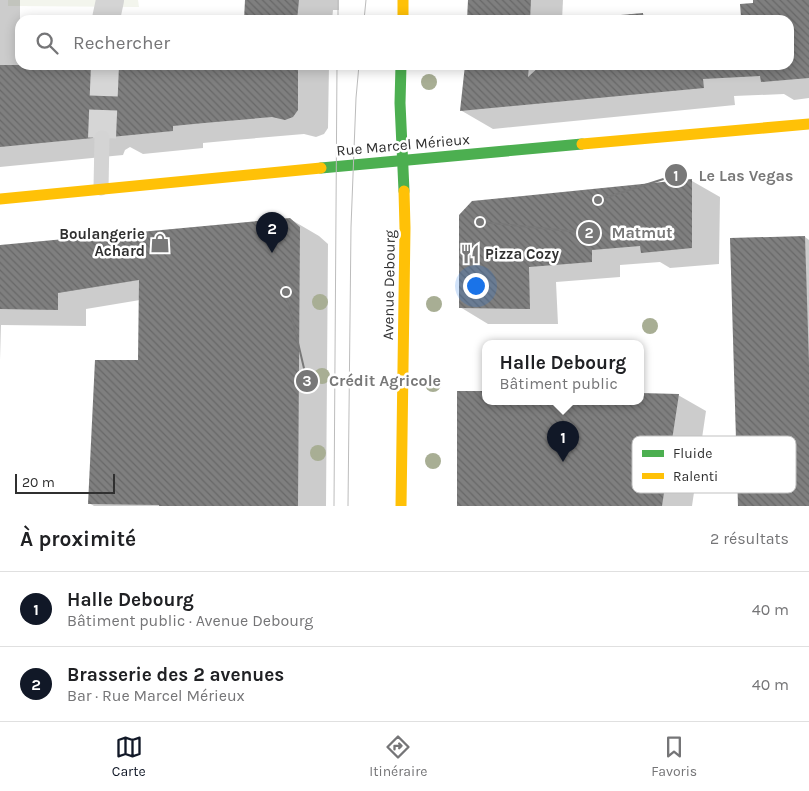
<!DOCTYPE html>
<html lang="fr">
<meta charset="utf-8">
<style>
:root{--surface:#fff;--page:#f6f6f6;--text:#202124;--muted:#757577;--line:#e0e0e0;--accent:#111827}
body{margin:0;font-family:Karla,sans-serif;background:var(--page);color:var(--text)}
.scale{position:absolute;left:15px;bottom:12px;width:100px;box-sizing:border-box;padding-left:5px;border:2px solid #303030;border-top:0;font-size:14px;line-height:18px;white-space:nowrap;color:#303030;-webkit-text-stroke:4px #fff;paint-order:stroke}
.you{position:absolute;left:475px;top:285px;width:18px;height:18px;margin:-12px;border:4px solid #fff;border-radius:50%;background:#1a73e8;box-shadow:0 0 0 8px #1a73e833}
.badge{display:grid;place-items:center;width:32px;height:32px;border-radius:50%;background:var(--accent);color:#fff;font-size:16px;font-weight:700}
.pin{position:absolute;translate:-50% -41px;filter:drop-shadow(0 1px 2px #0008)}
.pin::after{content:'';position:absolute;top:26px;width:18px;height:15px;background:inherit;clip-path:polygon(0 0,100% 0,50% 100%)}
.popup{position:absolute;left:482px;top:340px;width:162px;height:65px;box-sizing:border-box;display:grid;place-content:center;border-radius:10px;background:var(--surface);filter:drop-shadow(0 1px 4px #0005);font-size:16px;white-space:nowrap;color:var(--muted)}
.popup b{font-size:19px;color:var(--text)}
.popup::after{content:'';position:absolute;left:50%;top:100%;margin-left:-10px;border:10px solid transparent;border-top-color:var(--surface)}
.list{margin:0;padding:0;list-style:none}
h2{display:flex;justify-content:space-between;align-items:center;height:65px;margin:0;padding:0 20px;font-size:21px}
h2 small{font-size:16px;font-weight:400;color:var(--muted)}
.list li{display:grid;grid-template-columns:32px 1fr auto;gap:15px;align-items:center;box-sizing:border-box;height:75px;padding:0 20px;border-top:1px solid var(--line)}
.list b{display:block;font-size:19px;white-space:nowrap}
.list p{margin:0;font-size:16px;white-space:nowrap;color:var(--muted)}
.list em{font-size:16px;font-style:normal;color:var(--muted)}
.icon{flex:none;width:28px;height:28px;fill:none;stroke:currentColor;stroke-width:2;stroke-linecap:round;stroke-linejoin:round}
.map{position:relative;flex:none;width:809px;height:506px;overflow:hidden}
.search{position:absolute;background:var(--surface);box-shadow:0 2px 12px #0003;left:15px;right:15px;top:15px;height:55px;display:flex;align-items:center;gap:12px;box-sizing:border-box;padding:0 18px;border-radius:15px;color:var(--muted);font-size:19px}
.sheet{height:215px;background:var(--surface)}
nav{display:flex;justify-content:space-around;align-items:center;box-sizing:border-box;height:70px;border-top:1px solid var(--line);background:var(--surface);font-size:14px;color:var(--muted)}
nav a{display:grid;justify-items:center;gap:2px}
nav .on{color:var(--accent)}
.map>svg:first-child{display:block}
</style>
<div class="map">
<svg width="809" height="506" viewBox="0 0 809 506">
<defs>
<pattern id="building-back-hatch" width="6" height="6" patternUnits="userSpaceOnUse" patternTransform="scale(1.25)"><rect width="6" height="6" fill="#7f7f7f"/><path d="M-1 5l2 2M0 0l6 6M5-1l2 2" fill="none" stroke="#686868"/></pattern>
</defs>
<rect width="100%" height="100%" fill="#fff"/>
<polygon fill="#f3f5ed" points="8,0 138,0 139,7 8,6"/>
<g fill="#0003">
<polygon points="0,0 20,0 20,65 329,65 328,128 324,134 316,137 304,134 235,140 203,143 203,148 143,154 130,147 125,150 123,155 0,167"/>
<polygon points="246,0 339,0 339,10 333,10 332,20 245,20"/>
<polygon points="469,0 563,0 562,20 468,20"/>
<polygon points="763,0 809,0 809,98 794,100 784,94 734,96 735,105 493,129 462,111 466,65 789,65 789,20 722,20 742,18 755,4"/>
<polygon points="643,14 652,20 587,20"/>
<polygon points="692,181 720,197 719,264 670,268 660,262 620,265 620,277 556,282 558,324 488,324 460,307 460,216"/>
<polygon points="290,219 319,236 328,244 326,506 94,506 89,503 139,362 140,300 86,309 86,326 1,325 0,360 0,246"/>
<polygon points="805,237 809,240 809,506"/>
<polygon points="678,395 706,411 692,506 458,506 486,401 640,401"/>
</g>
<g fill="url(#building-back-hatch)">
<polygon points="245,0 299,0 297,20 244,20"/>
<polygon points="468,0 531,0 530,20 467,20"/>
<polygon points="753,0 809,0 809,78 761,82 760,76 703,79 704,88 460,111 465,65 529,65 528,77 541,65 789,65 789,20 709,20 741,17 740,4 753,3"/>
<polygon points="643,13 643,20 585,20 587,18"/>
<polygon points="0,65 298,65 298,110 293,117 285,120 272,117 204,123 173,126 173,131 111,137 107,130 102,129 94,133 93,138 0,147"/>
<polygon points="692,179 692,248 641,253 640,246 592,250 592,262 529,267 530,309 459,308 459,215 472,201"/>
<polygon points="290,218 300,227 298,506 159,506 159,505 88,504 95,360 138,360 139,280 58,293 58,310 0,309 0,245"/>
<polygon points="805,236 809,363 809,506 738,506 730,238"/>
<polygon points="457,391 486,391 486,401 640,401 640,393 679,394 662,506 457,506"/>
</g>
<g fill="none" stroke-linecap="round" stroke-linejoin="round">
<polyline stroke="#d6d6d6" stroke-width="28" stroke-dasharray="28 14" stroke-linecap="butt" points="102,138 105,65"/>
<polyline stroke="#d4d4d4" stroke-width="15" points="101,188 102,138"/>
<polyline stroke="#d4d4d4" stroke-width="28" points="106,19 110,0"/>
<g stroke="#4caf50" stroke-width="11">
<polyline points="401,65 400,103 404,191"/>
<polyline points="321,168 582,144"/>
</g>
<g stroke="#ffc107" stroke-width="11">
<polyline points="403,0 403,20"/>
<polyline points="582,144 809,124"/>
<polyline points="0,199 321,168"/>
<polyline points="401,506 405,228 404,191"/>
</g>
<g stroke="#bcbcbc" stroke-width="1">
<polyline points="338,20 338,0"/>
<polyline points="364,20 366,0"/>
<polyline points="334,506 337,65"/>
<polyline points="348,506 351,227 356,98 359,65"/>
</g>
</g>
<g fill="#a8ae94">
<circle cx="429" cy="82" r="8"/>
<circle cx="320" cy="302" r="8"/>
<circle cx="434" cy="304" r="8"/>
<circle cx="650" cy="326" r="8"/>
<circle cx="322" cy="376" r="8"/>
<circle cx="433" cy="384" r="8"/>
<circle cx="318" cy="453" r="8"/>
<circle cx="433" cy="461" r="8"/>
</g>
<defs>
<symbol id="shop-bare" viewBox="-9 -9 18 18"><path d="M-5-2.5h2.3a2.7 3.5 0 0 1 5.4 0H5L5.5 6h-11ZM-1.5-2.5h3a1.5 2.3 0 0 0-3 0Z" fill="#787878" stroke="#fff" stroke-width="2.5" paint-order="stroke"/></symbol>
<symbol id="restaurant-bare" viewBox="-9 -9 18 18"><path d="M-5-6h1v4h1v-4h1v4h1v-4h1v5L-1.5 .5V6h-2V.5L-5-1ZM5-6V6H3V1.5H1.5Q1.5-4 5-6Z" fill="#787878" stroke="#fff" stroke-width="2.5" paint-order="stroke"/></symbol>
</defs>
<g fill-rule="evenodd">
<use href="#shop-bare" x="146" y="229" width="28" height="28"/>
<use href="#restaurant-bare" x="456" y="240" width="28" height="28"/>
</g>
<g text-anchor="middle" stroke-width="5" stroke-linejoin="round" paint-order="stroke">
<g font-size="15" fill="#303030" stroke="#fff">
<text transform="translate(403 145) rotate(-5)" y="5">Rue Marcel Mérieux</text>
<text transform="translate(389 285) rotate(-89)" y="5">Avenue Debourg</text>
</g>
<g font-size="15" font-weight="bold" fill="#303030" stroke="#fff" text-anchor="end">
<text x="145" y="239">Boulangerie<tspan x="145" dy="17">Achard</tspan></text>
<text x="485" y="259" text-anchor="start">Pizza Cozy</text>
</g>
</g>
<rect x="632" y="436" width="164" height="57" rx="8" fill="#fff" stroke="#c1c1c1" stroke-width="1"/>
<rect x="642" y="450" width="22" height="7" fill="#4caf50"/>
<rect x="642" y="473" width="22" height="6" fill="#ffc107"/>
<g font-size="14" fill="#303030">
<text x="673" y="458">Fluide</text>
<text x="673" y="481">Ralenti</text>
</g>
<path fill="none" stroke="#787878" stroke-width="2" d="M598 200L676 175M480 222L589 233M286 292L307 381"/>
<g fill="#787878" stroke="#fff" stroke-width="2">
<circle cx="598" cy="200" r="5"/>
<circle cx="480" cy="222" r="5"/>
<circle cx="286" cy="292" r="5"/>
<circle cx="676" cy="175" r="12"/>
<circle cx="589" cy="233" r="12"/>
<circle cx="307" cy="381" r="12"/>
</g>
<g font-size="15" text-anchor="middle" font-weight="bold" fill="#fff">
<text x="676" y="181">1</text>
<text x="589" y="238">2</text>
<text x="307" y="386">3</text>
</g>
<g font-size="16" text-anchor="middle" font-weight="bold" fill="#787878" stroke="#fff" stroke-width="5" stroke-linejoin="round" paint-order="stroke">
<text x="746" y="181">Le Las Vegas</text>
<text x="642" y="238">Matmut</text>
<text x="385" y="386">Crédit Agricole</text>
</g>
</svg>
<div class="scale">20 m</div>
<div class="you"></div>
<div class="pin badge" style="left:563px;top:462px">1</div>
<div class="popup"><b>Halle Debourg</b>Bâtiment public</div>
<div class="pin badge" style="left:272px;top:253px">2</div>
<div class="search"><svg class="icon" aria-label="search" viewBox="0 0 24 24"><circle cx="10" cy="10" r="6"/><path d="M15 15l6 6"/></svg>Rechercher</div>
</div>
<section class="sheet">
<h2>À proximité<small>2 résultats</small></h2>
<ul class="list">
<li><span class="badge">1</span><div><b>Halle Debourg</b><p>Bâtiment public · Avenue Debourg</p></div><em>40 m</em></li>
<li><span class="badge">2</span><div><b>Brasserie des 2 avenues</b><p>Bar · Rue Marcel Mérieux</p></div><em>40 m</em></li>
</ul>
</section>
<nav>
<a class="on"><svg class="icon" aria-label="map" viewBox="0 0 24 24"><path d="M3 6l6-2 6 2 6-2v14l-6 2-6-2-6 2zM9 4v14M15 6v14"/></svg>Carte</a>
<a><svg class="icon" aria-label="directions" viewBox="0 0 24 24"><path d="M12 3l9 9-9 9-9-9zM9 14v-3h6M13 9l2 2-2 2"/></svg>Itinéraire</a>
<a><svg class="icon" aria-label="saved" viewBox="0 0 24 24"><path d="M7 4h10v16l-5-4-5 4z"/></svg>Favoris</a>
</nav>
